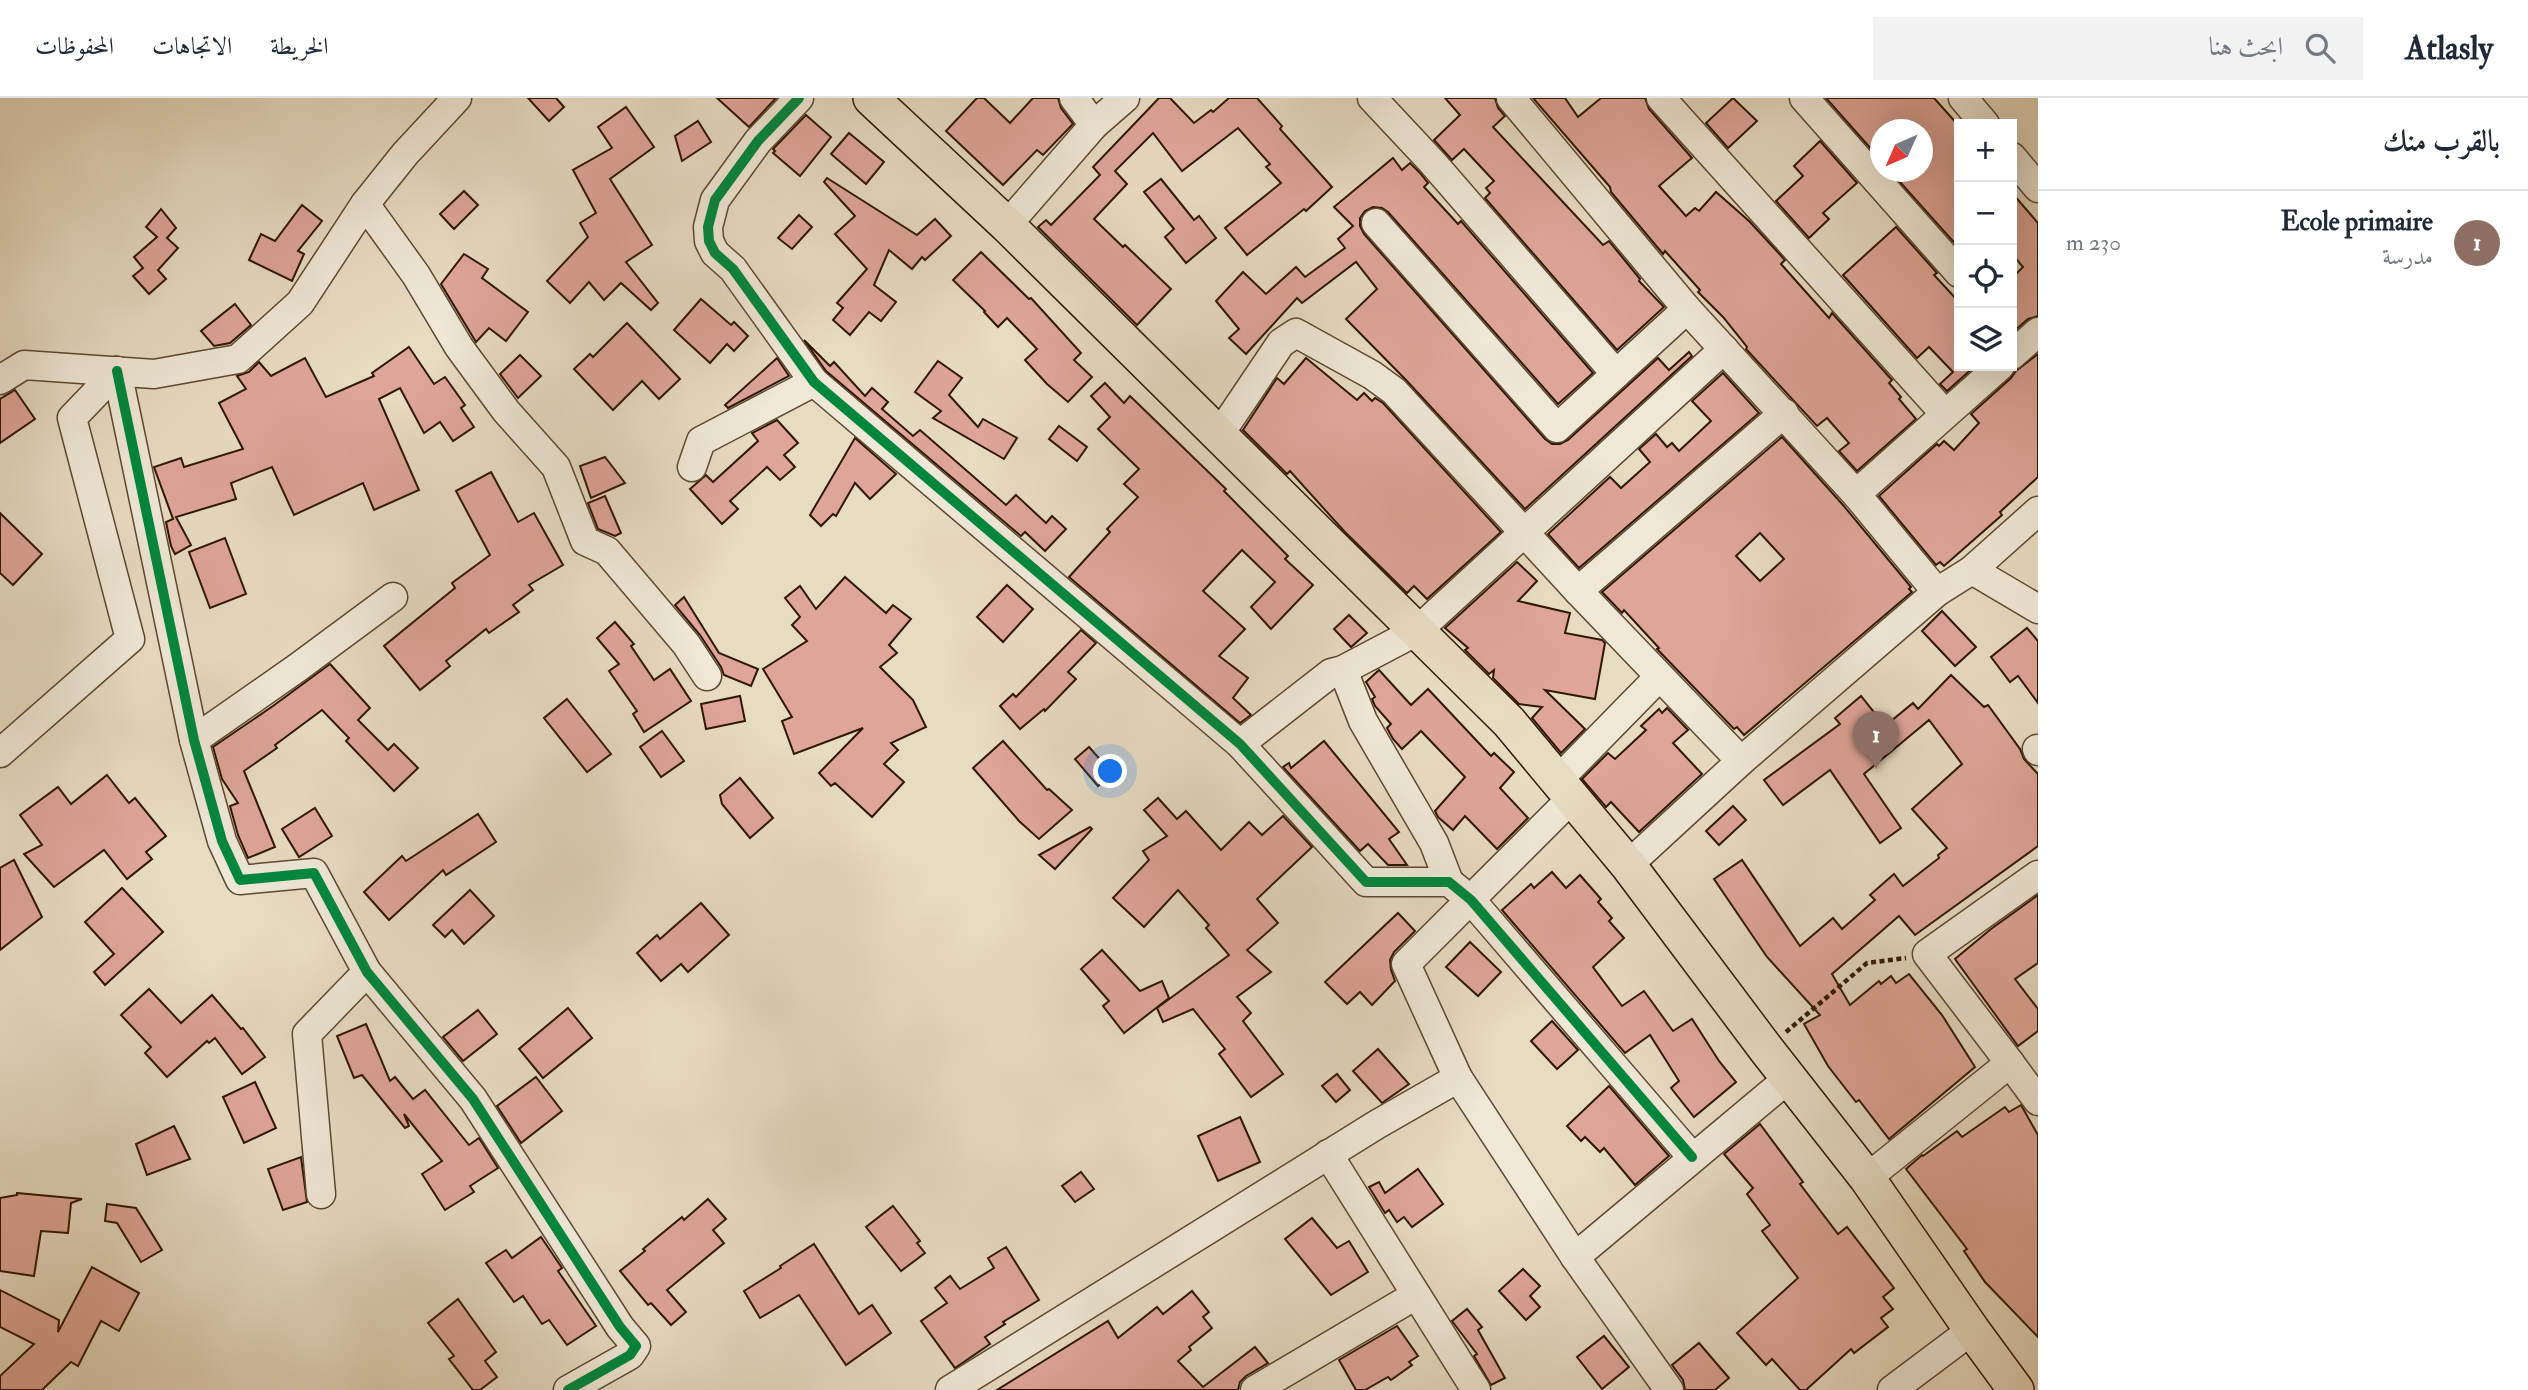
<!DOCTYPE html>
<html lang="ar">
<meta charset="utf-8">
<style>
:root{--surface:#fff;--page:#f2f2f3;--text:#1f2937;--muted:#747a83;--line:#e0e1e3;--accent:#8f2418}
body{margin:0;font-family:"IM FELL Double Pica",Amiri,serif;background:var(--page);color:var(--text);direction:rtl}
.controls{position:absolute;right:21px;top:21px;display:grid;overflow:hidden;border-radius:0px;box-shadow:0 7px 28px #0002}
.controls button{width:63px;height:63px;display:grid;place-items:center;padding:0;border:0;border-bottom:2px solid var(--line);background:var(--surface);color:var(--text);font:35px sans-serif}
.compass{position:absolute;left:1870px;top:21px;width:63px;height:63px;border-radius:50%;background:var(--surface);box-shadow:0 7px 28px #0002;rotate:225deg}
.you{position:absolute;left:1111px;top:674px;width:24px;height:24px;margin:-18px;border:5px solid #fff;border-radius:50%;background:#1a73e8;box-shadow:0 0 0 10px #1a73e833}
.badge{display:grid;place-items:center;width:46px;height:46px;border-radius:50%;background:var(--accent);color:#fff;font-size:23px;font-weight:700}
.pin{position:absolute;translate:-50% -58px;filter:drop-shadow(0 2px 4px #0008)}
.pin::after{content:'';position:absolute;top:37px;width:24px;height:21px;background:inherit;clip-path:polygon(0 0,100% 0,50% 100%)}
.list{margin:0;padding:0;list-style:none}
h2{display:flex;justify-content:space-between;align-items:center;height:91px;margin:0;padding:0 28px;font-size:30px}
h2 small{font-size:23px;font-weight:400;color:var(--muted)}
.list li{display:grid;grid-template-columns:46px 1fr auto;gap:21px;align-items:center;box-sizing:border-box;height:105px;padding:0 28px;border-top:2px solid var(--line)}
.list b{display:block;font-size:26px;white-space:nowrap}
.list p{margin:0;font-size:23px;white-space:nowrap;color:var(--muted)}
.list em{font-size:23px;font-style:normal;color:var(--muted)}
.icon{flex:none;width:38px;height:38px;fill:none;stroke:currentColor;stroke-width:2;stroke-linecap:round;stroke-linejoin:round}
.map{position:relative;flex:none;width:2038px;height:1292px;overflow:hidden;direction:ltr}
header{display:flex;align-items:center;gap:42px;box-sizing:border-box;height:98px;padding:0 35px;background:var(--surface);border-bottom:2px solid var(--line)}
header strong{font-size:33px}
nav{display:flex;gap:38px;margin-inline-start:auto;font-size:24px}
.search{width:490px;height:63px;background:var(--page);display:flex;align-items:center;gap:18px;box-sizing:border-box;padding:0 24px;border-radius:0px;color:var(--muted);font-size:26px}
main{display:flex}
aside{flex:1;background:var(--surface)}
.map>svg:first-child{display:block}
</style>
<header>
<strong>Atlasly</strong>
<div class="search"><svg class="icon" aria-label="search" viewBox="0 0 24 24"><circle cx="10" cy="10" r="6"/><path d="M15 15l6 6"/></svg>ابحث هنا</div>
<nav><a>الخريطة</a><a>الاتجاهات</a><a>المحفوظات</a></nav>
</header>
<main>
<aside>
<h2>بالقرب منك<small></small></h2>
<ul class="list">
<li><span class="badge" style="background:#8d6e63">1</span><div><b>Ecole primaire</b><p>مدرسة</p></div><em>230 m</em></li>
</ul>
</aside>
<div class="map">
<svg width="2038" height="1292" viewBox="0 0 2038 1292">
<rect width="100%" height="100%" fill="#e7dbc2"/>
<filter id="stains"><feTurbulence type="fractalNoise" baseFrequency=".00286" numOctaves="4"/><feColorMatrix values="0 0 0 0 .2 0 0 0 0 .09 0 0 0 0 .02 0 0 0 .5 -.17"/></filter>
<radialGradient id="worn" r=".72"><stop offset=".6" stop-color="#630" stop-opacity="0"/><stop offset="1" stop-color="#630" stop-opacity=".3"/></radialGradient>
<g fill="#dfa598" stroke="#2f1700" stroke-width="2" fill-rule="evenodd">
<polygon points="528,0 556,0 564,9 549,23"/>
<polygon points="717,0 776,0 749,29"/>
<polygon points="977,0 984,0 1010,25 1033,0 1058,0 1061,10 1073,26 1043,57 1037,52 1003,87 946,33"/>
<polygon points="1159,0 1170,0 1194,25 1211,12 1213,14 1229,0 1257,0 1282,28 1280,31 1332,89 1306,113 1304,111 1247,157 1225,130 1281,85 1266,69 1270,66 1238,30 1182,73 1153,35 1115,73 1127,86 1094,121 1123,149 1125,147 1171,191 1137,227 1038,129 1046,122 1051,127 1100,77 1093,69"/>
<polygon points="1445,0 1495,0 1498,10 1505,18 1493,29 1603,147 1609,143 1640,181 1639,183 1664,209 1617,252 1485,100 1490,95 1486,90 1494,83 1464,51 1452,62 1434,42 1460,17"/>
<polygon points="1533,0 1565,0 1578,19 1601,0 1645,0 1649,11 1692,60 1659,88 1686,118 1695,110 1699,113 1716,94 1749,123 1785,162 1781,166 1829,220 1832,215 1892,282 1889,285 1901,299 1899,301 1916,321 1857,373 1839,353 1849,345 1827,320 1817,328 1746,251 1747,249 1723,219 1698,194 1700,192 1665,153 1663,156 1611,94 1610,89"/>
<polygon points="1733,0 1757,23 1728,50 1706,25"/>
<polygon points="1826,0 1934,0 1959,28 1959,150 1891,74 1922,74 1922,32 1880,32 1880,61"/>
<polygon points="626,9 654,49 610,81 652,147 626,164 658,205 651,212 621,185 604,202 589,184 570,205 547,183 588,139 580,125 596,115 573,72 612,50 598,29"/>
<polygon points="806,17 831,39 800,78 773,55 775,53 773,51"/>
<polygon points="698,23 711,44 682,63 675,38"/>
<polygon points="849,35 884,64 866,86 831,56"/>
<polygon points="1820,43 1857,85 1823,115 1829,121 1809,140 1776,103 1803,78 1794,68"/>
<polygon points="1393,60 1402,72 1410,65 1420,75 1428,85 1424,89 1458,126 1461,123 1593,275 1558,306 1388,114 1382,110 1373,109 1365,113 1360,120 1360,128 1364,136 1545,341 1552,346 1560,346 1568,342 1658,260 1669,272 1689,254 1692,258 1525,411 1406,282 1346,221 1377,191 1356,164 1302,205 1297,200 1246,256 1229,240 1239,231 1216,203 1243,174 1266,196 1296,169 1305,179 1345,150 1338,141 1353,128 1334,109"/>
<polygon points="827,80 917,137 935,121 951,138 925,162 922,159 912,171 889,152 874,187 896,204 881,223 869,214 850,237 833,222 843,210 837,205 867,171 835,136 855,118 824,84"/>
<polygon points="1161,81 1194,122 1199,118 1216,140 1186,165 1165,139 1174,131 1144,94"/>
<polygon points="464,93 478,107 454,131 440,116"/>
<polygon points="2012,95 2038,125 2038,218 2028,221 2012,235 2012,180 2023,169 2012,156"/>
<polygon points="302,107 322,123 298,153 304,156 292,183 249,162 261,136 275,143"/>
<polygon points="161,111 176,130 167,140 178,150 158,172 166,181 149,196 133,178 143,170 134,159 157,139 146,129"/>
<polygon points="799,117 812,129 792,151 778,140"/>
<polygon points="1896,129 1937,175 1934,177 1959,204 1959,268 1975,268 1947,293 1940,286 1953,274 1929,249 1917,260 1843,177"/>
<polygon points="981,154 1029,201 1031,200 1081,255 1074,262 1092,279 1068,304 1047,286 1025,262 1037,251 1007,220 998,229 984,214 985,213 953,182"/>
<polygon points="464,156 488,171 482,180 528,214 506,243 489,230 476,244 441,186"/>
<polygon points="701,201 731,227 734,224 748,238 734,253 727,246 710,265 674,232"/>
<polygon points="235,206 251,227 230,245 214,248 201,233"/>
<polygon points="627,225 680,281 659,301 642,283 613,312 574,271 590,256 593,259"/>
<polygon points="804,242 830,268 834,264 865,298 872,290 888,304 882,311 913,338 920,332 1006,407 1016,397 1046,425 1052,418 1066,431 1045,453 1025,434 1021,438 826,273"/>
<polygon points="409,249 434,286 445,279 465,307 461,310 474,329 453,343 440,324 424,335 400,290 379,301 419,392 374,412 363,385 294,417 272,369 231,385 236,401 176,419 191,447 175,456 171,448 166,424 173,421 154,369 181,360 184,369 243,351 219,305 246,291 237,278 249,274 259,264 271,278 305,260 326,299 374,278 372,275"/>
<polygon points="2038,256 2038,379 2000,414 2002,417 1944,468 1940,464 1936,467 1879,398 1937,346 1939,348 1944,343 1954,352 1979,325 1971,316 2011,280 2016,273"/>
<polygon points="520,257 541,278 518,300 500,276"/>
<polygon points="777,260 789,278 728,310 725,307"/>
<polygon points="1306,260 1357,302 1364,295 1372,303 1375,300 1383,305 1501,434 1427,501 1414,488 1407,495 1344,433 1290,373 1287,376 1243,332 1277,280 1284,286"/>
<polygon points="938,263 962,280 949,297 978,329 983,321 1017,340 1004,361 933,320 941,313 915,294"/>
<polygon points="1723,275 1759,315 1579,470 1548,436 1610,379 1621,390 1650,364 1639,351 1656,336 1667,349 1672,345 1679,353 1711,323 1692,303"/>
<polygon points="1105,285 1124,305 1130,298 1226,391 1224,393 1288,458 1285,461 1313,487 1271,531 1251,509 1275,484 1242,452 1203,493 1245,531 1219,558 1248,580 1233,600 1251,617 1240,625 1069,479 1110,434 1107,431 1138,399 1124,386 1139,371 1098,331 1110,319 1091,298"/>
<polygon points="15,292 35,321 0,345 0,301"/>
<polygon points="777,322 798,345 784,357 795,369 780,382 767,369 730,403 738,411 722,426 690,391 706,377 713,384 758,343 752,335"/>
<polygon points="1059,328 1087,349 1077,363 1049,341"/>
<path d="M1782 339 1843 407 1911 489 1909 491 1912 494 1744 637 1737 629 1734 631 1657 551 1659 550 1624 512 1622 515 1602 494ZM1760 435 1784 461 1760 483 1736 458Z"/>
<polygon points="855,340 896,376 870,401 855,385 836,418 833,416 821,428 810,417"/>
<polygon points="605,359 625,385 591,400 580,368"/>
<polygon points="491,374 518,424 534,415 563,467 529,487 533,492 513,507 519,514 489,535 486,531 446,563 450,568 420,592 384,548 455,490 452,485 490,457 456,393"/>
<polygon points="605,398 621,435 615,438 598,431 588,405"/>
<polygon points="0,415 42,456 13,487 0,475"/>
<polygon points="225,440 246,496 210,510 189,454"/>
<polygon points="1517,464 1537,483 1518,503 1570,515 1565,535 1602,542 1605,545 1595,601 1545,592 1585,631 1561,655 1532,620 1542,609 1519,606 1493,580 1494,572 1489,576 1465,552 1468,550 1445,530"/>
<polygon points="845,479 886,515 893,507 911,521 889,547 897,555 880,569 913,602 926,629 891,645 898,652 884,666 904,684 872,719 835,685 831,688 819,675 863,630 794,656 782,623 792,619 763,571 807,543 792,527 800,519 785,500 800,488 816,511"/>
<polygon points="1007,487 1033,511 1003,544 977,519"/>
<polygon points="684,499 719,555 758,571 751,588 724,577 721,569 700,537 675,507"/>
<polygon points="1942,513 1976,549 1955,568 1922,533"/>
<polygon points="1349,517 1367,535 1351,549 1334,531"/>
<polygon points="615,524 634,546 631,548 654,582 670,571 691,603 644,634 633,616 637,613 609,573 619,566 597,540"/>
<polygon points="2027,530 2038,543 2038,605 2018,578 2010,584 1991,559"/>
<polygon points="1081,532 1096,545 1068,574 1076,581 1045,613 1044,611 1020,631 1000,608 1013,596 1016,599"/>
<polygon points="330,566 370,610 358,622 388,652 394,646 418,670 394,693 346,643 349,640 322,612 275,647 277,650 244,673 275,749 248,760 238,737 230,708 238,705 222,681 213,649 273,608"/>
<polygon points="1379,572 1411,607 1428,591 1491,658 1494,655 1514,674 1500,690 1528,720 1497,751 1465,718 1453,732 1438,719 1435,713 1465,679 1421,633 1402,651 1393,641 1387,630 1391,626 1375,608 1372,601 1375,599 1366,584"/>
<polygon points="1951,577 1984,609 1988,607 2020,651 2024,661 2038,676 2038,748 1915,837 1899,818 1832,876 1850,907 1879,883 1881,886 1891,878 1896,885 1909,876 1942,917 1975,969 1889,1041 1859,1002 1856,1004 1828,968 1804,926 1820,917 1767,859 1714,781 1742,762 1800,848 1833,820 1842,831 1875,802 1870,797 1894,776 1903,788 1939,760 1938,757 1947,750 1912,711 1962,666 1929,622 1864,676 1901,730 1880,745 1830,672 1783,707 1764,682 1840,626 1835,620 1861,598 1885,628 1913,605 1918,611"/>
<polygon points="740,598 745,623 706,631 701,606"/>
<polygon points="567,601 611,656 587,674 544,620"/>
<polygon points="1667,610 1688,632 1673,645 1702,676 1639,734 1611,704 1606,709 1582,681 1608,655 1615,661 1646,632 1641,628 1659,611 1662,615"/>
<polygon points="662,633 684,663 661,679 640,649"/>
<polygon points="1003,643 1047,692 1049,691 1072,712 1039,741 1019,723 973,670"/>
<polygon points="1324,643 1399,734 1389,741 1407,767 1388,767 1368,746 1360,753 1283,669 1289,665 1291,670"/>
<polygon points="1089,649 1113,676 1098,688 1075,661"/>
<polygon points="107,677 129,705 135,700 166,738 146,754 152,761 127,781 104,752 54,789 24,756 42,747 20,717 58,689 71,706"/>
<polygon points="740,680 773,720 750,740 722,706 720,697"/>
<polygon points="1158,700 1177,721 1186,713 1221,752 1249,724 1262,737 1283,718 1312,749 1257,801 1278,825 1247,852 1271,874 1237,899 1251,915 1243,923 1283,976 1251,999 1219,956 1225,951 1193,911 1163,924 1157,910 1229,857 1206,830 1209,827 1178,792 1144,829 1113,800 1149,762 1143,753 1167,738 1144,712"/>
<polygon points="1733,708 1746,722 1719,747 1706,733"/>
<polygon points="315,710 332,738 299,759 282,731"/>
<polygon points="478,716 496,744 446,777 443,772 389,822 364,794 402,758 406,763"/>
<polygon points="1090,729 1092,731 1055,771 1039,757"/>
<polygon points="14,762 42,819 0,852 0,770"/>
<polygon points="1552,774 1566,790 1580,777 1601,801 1598,804 1612,820 1609,823 1624,840 1593,869 1622,908 1644,893 1673,933 1692,921 1719,963 1736,984 1694,1019 1671,990 1679,983 1650,937 1625,955 1502,812 1531,786 1534,790"/>
<polygon points="122,790 163,834 105,887 94,874 114,856 85,824"/>
<polygon points="470,792 494,818 464,846 452,832 445,839 433,827"/>
<polygon points="2038,797 2038,865 2015,881 2038,911 2038,933 2018,948 1955,861 1991,831"/>
<polygon points="701,805 729,837 688,874 681,866 661,883 637,855 657,837 660,841"/>
<polygon points="1398,815 1415,833 1394,854 1390,862 1391,872 1395,883 1372,907 1360,894 1347,906 1325,884"/>
<polygon points="1470,844 1501,874 1478,898 1446,869"/>
<polygon points="1102,852 1140,893 1162,883 1169,900 1124,935 1103,908 1109,903 1081,871"/>
<polygon points="149,891 181,925 212,897 241,931 243,930 265,959 242,976 215,940 209,945 207,943 167,979 145,955 151,949 121,917"/>
<polygon points="568,910 592,940 543,980 519,951"/>
<polygon points="478,912 497,936 463,963 443,939"/>
<polygon points="1552,923 1578,952 1557,971 1531,943"/>
<polygon points="366,926 390,983 395,979 413,1001 425,992 469,1047 479,1040 498,1070 470,1088 474,1094 445,1112 422,1076 442,1063 404,1016 409,1028 405,1030 362,977 354,980 337,938"/>
<polygon points="1378,951 1409,986 1382,1005 1353,973"/>
<polygon points="1337,976 1350,992 1336,1004 1322,988"/>
<polygon points="536,979 562,1013 521,1045 497,1008"/>
<polygon points="255,984 276,1030 244,1045 223,999"/>
<polygon points="1609,988 1669,1058 1635,1087 1604,1050 1600,1054 1585,1039 1581,1043 1567,1028"/>
<polygon points="2021,1007 2038,1037 2038,1239 1985,1184 1964,1153 1967,1151 1906,1071 1922,1057 1923,1058 1957,1033 1962,1039 2005,1009 2009,1014"/>
<polygon points="1240,1019 1260,1064 1218,1083 1198,1038"/>
<polygon points="1760,1026 1803,1084 1800,1086 1838,1136 1847,1129 1894,1190 1883,1199 1893,1211 1881,1220 1888,1229 1854,1255 1851,1251 1806,1292 1800,1292 1772,1261 1766,1267 1737,1235 1798,1180 1762,1133 1770,1127 1747,1096 1753,1090 1724,1056"/>
<polygon points="174,1028 190,1061 147,1077 136,1046"/>
<polygon points="301,1059 307,1104 283,1112 268,1071"/>
<polygon points="1418,1071 1443,1106 1412,1129 1404,1119 1397,1124 1389,1112 1385,1115 1369,1089 1379,1084 1385,1095"/>
<polygon points="1081,1074 1094,1091 1075,1104 1062,1088"/>
<polygon points="17,1095 82,1101 71,1105 68,1135 41,1133 34,1178 0,1173 0,1100 17,1097"/>
<polygon points="708,1101 726,1121 713,1132 724,1145 667,1192 686,1214 671,1227 651,1205 648,1207 620,1173 645,1153 643,1151 682,1119 684,1122"/>
<polygon points="107,1106 136,1110 162,1152 141,1164 117,1125 105,1123"/>
<polygon points="893,1108 920,1143 917,1145 925,1155 901,1173 866,1129"/>
<polygon points="1312,1120 1337,1150 1349,1143 1368,1174 1331,1197 1285,1141"/>
<polygon points="541,1139 562,1170 558,1173 596,1228 567,1247 549,1222 542,1226 523,1198 514,1204 486,1165 506,1152 512,1160"/>
<polygon points="814,1146 859,1216 872,1207 891,1235 846,1267 799,1197 760,1220 744,1193 781,1170 780,1168"/>
<polygon points="1006,1149 1039,1202 1003,1224 1005,1226 985,1239 990,1246 955,1270 921,1223 947,1205 935,1190 950,1178 960,1191 994,1170 988,1160"/>
<polygon points="92,1169 139,1195 119,1233 101,1223 78,1268 71,1264 42,1292 0,1292 0,1278 34,1246 0,1229 0,1192 59,1222 58,1234"/>
<polygon points="1523,1171 1540,1188 1530,1198 1540,1209 1526,1222 1499,1193"/>
<polygon points="1192,1193 1209,1214 1203,1219 1212,1230 1189,1249 1191,1252 1178,1263 1203,1289 1255,1249 1268,1265 1246,1278 1240,1284 1238,1292 997,1292 1108,1223 1118,1240 1157,1209 1163,1216"/>
<polygon points="458,1201 496,1254 485,1263 497,1279 480,1292 473,1292 449,1261 454,1258 428,1225"/>
<polygon points="1467,1211 1482,1229 1478,1232 1505,1280 1491,1287 1474,1258 1477,1256 1452,1223"/>
<polygon points="1397,1228 1418,1258 1409,1264 1412,1267 1391,1282 1388,1279 1365,1292 1356,1292 1339,1262"/>
<polygon points="1604,1238 1629,1269 1602,1291 1577,1259"/>
<polygon points="1699,1245 1729,1280 1715,1292 1685,1292 1683,1282 1672,1267"/>
</g>
<g fill="none" stroke-linecap="round" stroke-linejoin="round">
<defs>
<g id="minor">
<polyline points="799,0 758,43 715,102 708,129 709,143 715,155 733,171 814,284 1240,646 1366,784 1449,784 1471,802 1692,1059"/>
<polyline points="1074,0 1094,27"/>
<polyline points="1372,0 1432,64 1616,276"/>
<polyline points="1511,0 1687,211 1856,396 1937,494"/>
<polyline points="1661,0 1945,316"/>
<polyline points="1804,0 1959,175"/>
<polyline points="1963,0 1985,26"/>
<polyline points="2012,59 2038,90"/>
<polyline points="365,106 416,177 459,249 506,313 556,369 585,443 607,453 686,546 707,578"/>
<polyline points="1376,125 1557,330 1687,211"/>
<polyline points="1007,127 1094,27 1125,0"/>
<polyline points="2012,257 2038,234"/>
<polyline points="117,273 194,642 222,743 240,782 314,775 367,874 473,1001 620,1229 636,1248 630,1257 568,1292"/>
<polyline points="0,282 24,267 154,276 238,261 300,205 365,106 405,56 457,0"/>
<polyline points="1219,337 1281,245 1296,235 1372,277 1394,293 1578,493 1741,663"/>
<polyline points="692,369 701,343 814,284"/>
<polyline points="1856,396 2000,268"/>
<polyline points="1972,472 2038,511"/>
<polyline points="1578,493 1784,315"/>
<polyline points="1343,572 1363,623 1434,745 1449,784"/>
<polyline points="194,642 297,570 393,499"/>
<polyline points="1240,646 1331,575 1343,572 1417,533 1724,251"/>
<polyline points="2037,651 2038,653"/>
<polyline points="0,655 130,541 72,320 117,273"/>
<polyline points="1559,681 1659,579"/>
<polyline points="1628,767 1741,663 1937,494 1972,472 2038,413"/>
<polyline points="2010,965 1927,856 2038,777"/>
<polyline points="1458,980 1575,1159 1669,1292"/>
<polyline points="1328,1056 1476,1292"/>
<polyline points="1867,1080 2010,965 2038,1003"/>
<polyline points="321,1096 307,936 367,874"/>
<polyline points="1575,1159 1789,980"/>
<polyline points="950,1292 1376,1027 1458,980 1406,866 1573,699"/>
<polyline points="1255,1292 1416,1197"/>
<polyline points="1892,1292 1972,1232"/>
</g>
<polyline id="major" points="871,0 1007,127 1509,624 1628,767 1766,951 1867,1080 1972,1232 2016,1292"/>
</defs>
<use href="#minor" stroke="#5d4830" stroke-width="31"/>
<use href="#major" stroke="#2f1700" stroke-width="38"/>
<polyline stroke="#2f1700" stroke-width="4.5" stroke-dasharray="5 3.5" stroke-linecap="butt" points="1786,934 1867,865 1906,860"/>
<use href="#minor" stroke="#efe8d7" stroke-width="28"/>
<use href="#major" stroke="#e7dbc2" stroke-width="35"/>
<defs>
<g id="cycleway">
<polyline points="799,0 758,43 715,102 708,129 709,143 715,155 733,171 814,284 1240,646 1366,784 1449,784 1471,802 1692,1059"/>
<polyline points="117,273 194,642 222,743 240,782 314,775 367,874 473,1001 620,1229 636,1248 630,1257 568,1292"/>
</g>
</defs>
<use href="#cycleway" stroke="#efe8d7" stroke-width="15"/>
<use href="#cycleway" stroke="#00873e" stroke-width="10"/>
</g>
<rect width="100%" height="100%" filter="url(#stains)"/>
<rect width="100%" height="100%" fill="url(#worn)"/>
</svg>
<div class="controls">
<button>+</button>
<button>−</button>
<button><svg class="icon" aria-label="locate" viewBox="0 0 24 24"><circle cx="12" cy="12" r="6"/><path d="M12 2v4M12 18v4M2 12h4M18 12h4"/></svg></button>
<button><svg class="icon" aria-label="layers" viewBox="0 0 24 24"><path d="M12 4l9 5-9 5-9-5zM3 14l9 5 9-5"/></svg></button>
</div>
<svg class="compass" viewBox="-18 -18 36 36"><path d="M0-13l5 13h-10z" fill="#e53935"/><path d="M0 13l5-13h-10z" fill="#747a83"/></svg>
<div class="you"></div>
<div class="pin badge" style="left:1876px;top:671px;background:#8d6e63">1</div>
</div>
</main>
